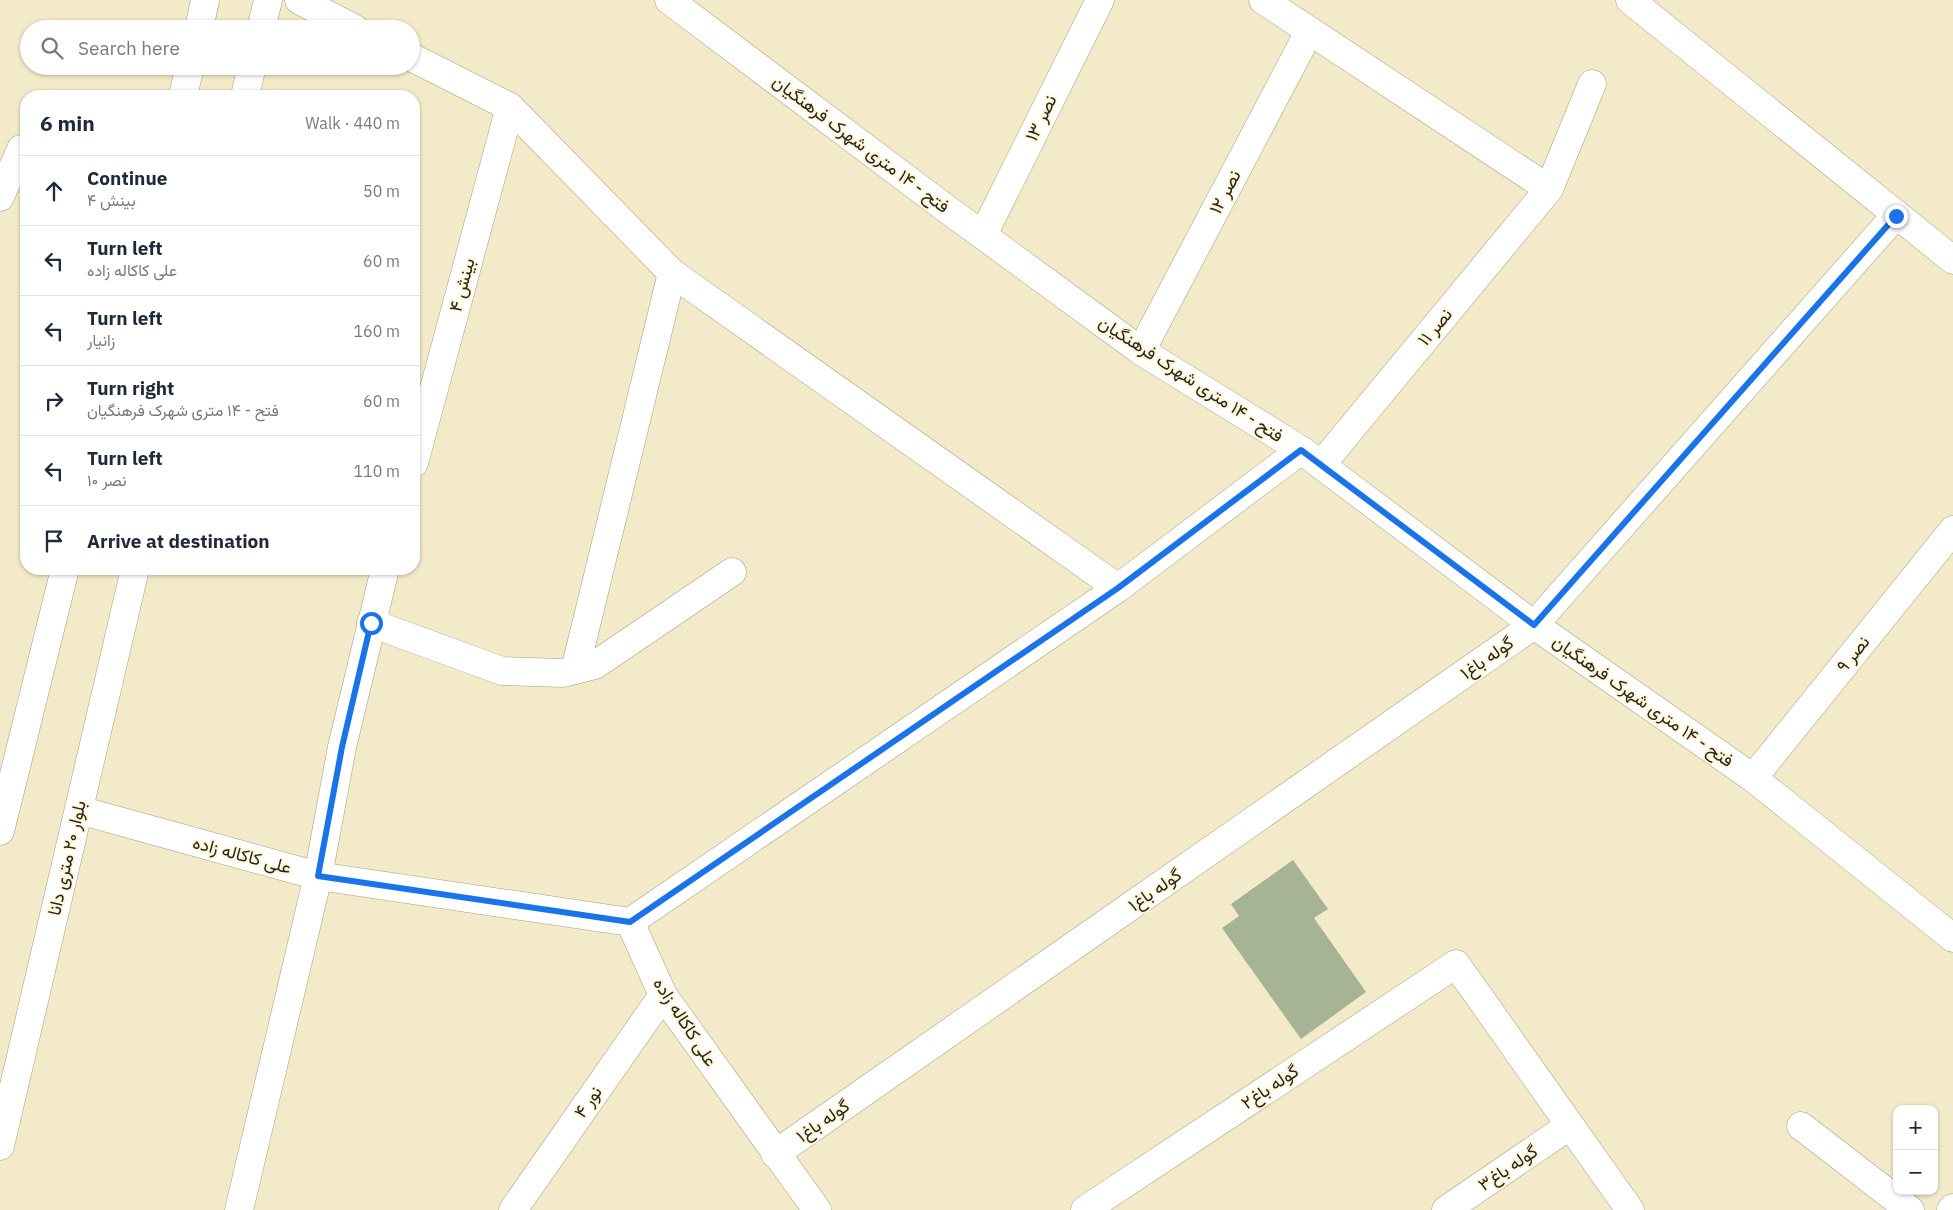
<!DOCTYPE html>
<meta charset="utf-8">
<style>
:root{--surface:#fff;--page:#f6f6f7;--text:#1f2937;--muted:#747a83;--line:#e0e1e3}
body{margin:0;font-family:"IBM Plex Sans",Vazirmatn,sans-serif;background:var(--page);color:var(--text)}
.controls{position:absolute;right:15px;bottom:15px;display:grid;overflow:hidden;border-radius:10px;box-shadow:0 1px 4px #0004}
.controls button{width:45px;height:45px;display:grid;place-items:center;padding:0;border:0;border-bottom:1px solid var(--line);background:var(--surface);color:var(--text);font:25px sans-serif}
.stop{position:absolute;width:15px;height:15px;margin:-11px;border:4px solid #1a73e8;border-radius:50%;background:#fff}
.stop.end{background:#1a73e8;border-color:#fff;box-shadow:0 1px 5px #0008}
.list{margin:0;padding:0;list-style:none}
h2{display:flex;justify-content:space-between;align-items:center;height:65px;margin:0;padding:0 20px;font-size:21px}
h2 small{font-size:16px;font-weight:400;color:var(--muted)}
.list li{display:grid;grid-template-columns:32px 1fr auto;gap:15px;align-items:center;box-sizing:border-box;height:70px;padding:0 20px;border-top:1px solid var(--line)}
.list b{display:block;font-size:19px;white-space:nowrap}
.list p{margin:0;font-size:16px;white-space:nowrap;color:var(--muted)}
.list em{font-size:16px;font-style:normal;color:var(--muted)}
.icon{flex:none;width:28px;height:28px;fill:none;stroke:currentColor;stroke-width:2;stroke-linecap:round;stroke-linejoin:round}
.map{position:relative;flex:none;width:1953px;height:1210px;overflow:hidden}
.search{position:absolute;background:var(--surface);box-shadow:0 1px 4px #0004;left:20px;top:20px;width:400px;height:55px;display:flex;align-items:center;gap:12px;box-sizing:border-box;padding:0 18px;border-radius:28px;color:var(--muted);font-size:19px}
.panel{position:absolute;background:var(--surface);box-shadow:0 1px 4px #0004;left:20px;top:90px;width:400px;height:485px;border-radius:20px}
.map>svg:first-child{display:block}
</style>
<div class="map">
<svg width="1953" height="1210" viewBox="0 0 1953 1210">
<rect width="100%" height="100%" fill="#f2eac8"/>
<polygon fill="#a7b395" points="1293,860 1328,909 1314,918 1366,992 1301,1039 1222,928 1239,916 1231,904"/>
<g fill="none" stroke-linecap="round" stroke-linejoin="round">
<defs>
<g id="minor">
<polyline points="299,0 355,29"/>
<polyline points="669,0 944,207 1141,351 1301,450 1534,625 1753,778 1953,938"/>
<polyline points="1263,0 1549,189"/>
<polyline points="1630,0 1953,260"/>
<polyline points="199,29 205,0"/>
<polyline points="261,29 268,0"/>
<polyline points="411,57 510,107 672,273 1118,588"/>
<polyline points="183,96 190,66"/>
<polyline points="245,96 252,66"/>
<polyline points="0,197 21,149"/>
<polyline points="983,235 1100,0"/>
<polyline points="1141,351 1309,32"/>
<polyline points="414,463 510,107"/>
<polyline points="1321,465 1549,189 1592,84"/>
<polyline points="371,623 502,671 563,673 595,665 732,572"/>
<polyline points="575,670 672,273"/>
<polyline points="1753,778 1953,530"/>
<polyline points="79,810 318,876 630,922 663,995 817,1210"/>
<polyline points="0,831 65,569"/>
<polyline points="630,922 1118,588 1301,450"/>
<polyline points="1801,1126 1910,1210"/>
<polyline points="0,1146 135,569"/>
<polyline points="775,1154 1534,625 1896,215"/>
<polyline points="239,1210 318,876 342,747 385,569"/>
<polyline points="513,1210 663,995"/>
<polyline points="1085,1210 1456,964 1630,1210"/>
<polyline points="1446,1210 1569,1126"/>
<polyline points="1951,1210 1953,1208"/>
</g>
</defs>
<use href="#minor" stroke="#a69e7e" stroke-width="29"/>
<use href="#minor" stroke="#fff" stroke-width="28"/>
</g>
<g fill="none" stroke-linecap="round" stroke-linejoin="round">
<polyline stroke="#1a73e8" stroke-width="6" points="371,623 342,747 318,876 630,922 1118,588 1301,450 1534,625 1896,216"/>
</g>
<g text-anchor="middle" stroke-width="4" stroke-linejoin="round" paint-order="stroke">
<g font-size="18" fill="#2a271a" stroke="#fef7dc">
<text transform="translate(1041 118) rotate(-64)" y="6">نصر ۱۳</text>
<text transform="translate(861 144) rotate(37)" y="6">فتح - ۱۴ متری شهرک فرهنگیان</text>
<text transform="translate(1225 192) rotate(-62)" y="6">نصر ۱۲</text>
<text transform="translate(462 285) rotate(-75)" y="6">بینش ۴</text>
<text transform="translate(1435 327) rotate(-50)" y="6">نصر ۱۱</text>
<text transform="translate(1191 379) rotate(33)" y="6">فتح - ۱۴ متری شهرک فرهنگیان</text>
<text transform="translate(1853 654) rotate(-51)" y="6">نصر ۹</text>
<text transform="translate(1487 658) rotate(-35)" y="6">گوله باغ۱</text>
<text transform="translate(1643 701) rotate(35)" y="6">فتح - ۱۴ متری شهرک فرهنگیان</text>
<text transform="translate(242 855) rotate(15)" y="6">علی کاکاله زاده</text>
<text transform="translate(67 858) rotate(-77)" y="6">بلوار ۲۰ متری دانا</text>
<text transform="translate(1155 890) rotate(-35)" y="6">گوله باغ۱</text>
<text transform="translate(685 1022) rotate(57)" y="6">علی کاکاله زاده</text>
<text transform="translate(1270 1087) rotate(-34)" y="6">گوله باغ۲</text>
<text transform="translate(588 1102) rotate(-55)" y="6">نور ۴</text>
<text transform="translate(823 1121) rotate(-35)" y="6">گوله باغ۱</text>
<text transform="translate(1508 1168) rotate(-34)" y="6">گوله باغ۳</text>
</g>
</g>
</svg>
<div class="controls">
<button>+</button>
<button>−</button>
</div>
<div class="stop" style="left:371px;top:623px"></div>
<div class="stop end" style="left:1896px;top:216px"></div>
<div class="search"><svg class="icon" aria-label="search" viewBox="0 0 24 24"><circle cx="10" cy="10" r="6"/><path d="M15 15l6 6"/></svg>Search here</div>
<section class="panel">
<h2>6 min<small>Walk · 440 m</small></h2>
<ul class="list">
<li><svg class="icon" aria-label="ahead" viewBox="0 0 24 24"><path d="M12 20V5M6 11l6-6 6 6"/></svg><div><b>Continue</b><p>بینش ۴</p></div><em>50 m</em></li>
<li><svg class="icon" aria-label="left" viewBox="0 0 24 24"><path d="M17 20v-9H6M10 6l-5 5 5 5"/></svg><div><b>Turn left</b><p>علی کاکاله زاده</p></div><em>60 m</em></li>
<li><svg class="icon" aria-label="left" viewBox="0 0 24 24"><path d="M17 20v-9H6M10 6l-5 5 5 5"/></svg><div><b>Turn left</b><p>زانیار</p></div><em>160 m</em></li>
<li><svg class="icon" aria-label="right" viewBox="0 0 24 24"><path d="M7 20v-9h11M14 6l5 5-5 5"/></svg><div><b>Turn right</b><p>فتح - ۱۴ متری شهرک فرهنگیان</p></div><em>60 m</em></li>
<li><svg class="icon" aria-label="left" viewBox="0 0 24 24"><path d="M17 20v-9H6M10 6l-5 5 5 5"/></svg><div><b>Turn left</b><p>نصر ۱۰</p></div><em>110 m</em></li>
<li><svg class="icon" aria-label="arrive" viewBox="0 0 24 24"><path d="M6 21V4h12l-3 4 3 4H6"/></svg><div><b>Arrive at destination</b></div></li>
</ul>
</section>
</div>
